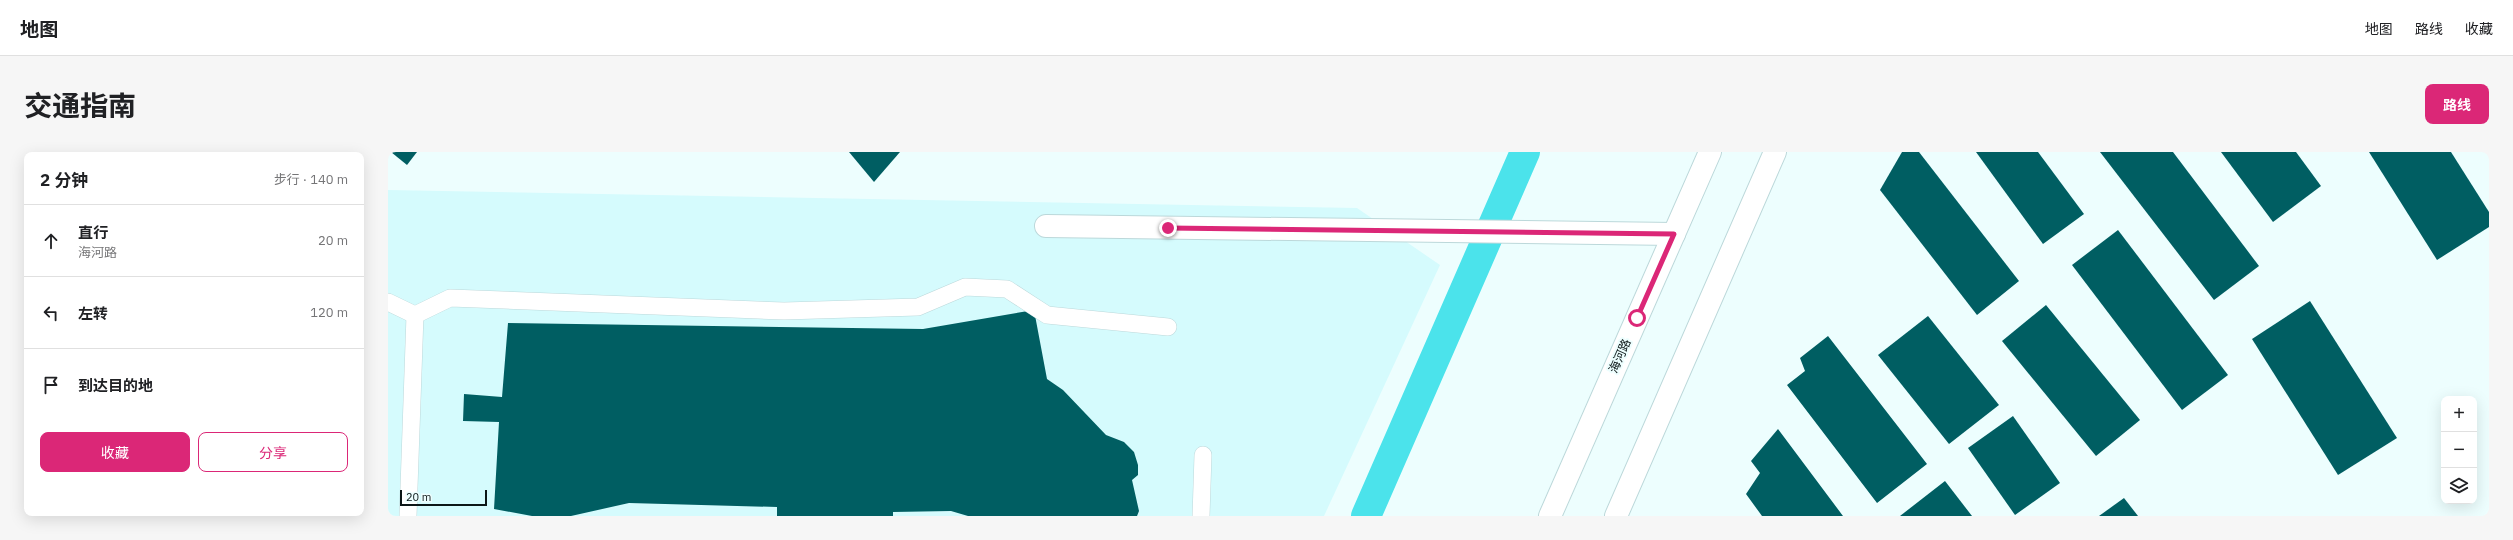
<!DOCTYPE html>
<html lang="zh">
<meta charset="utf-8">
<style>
:root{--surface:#fff;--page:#f6f6f6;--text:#202124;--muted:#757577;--line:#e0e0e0;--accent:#db2777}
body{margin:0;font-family:"IBM Plex Sans","Noto Sans SC",sans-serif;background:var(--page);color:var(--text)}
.controls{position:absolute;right:12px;bottom:12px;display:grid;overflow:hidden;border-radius:8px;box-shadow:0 4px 16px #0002}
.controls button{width:36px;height:36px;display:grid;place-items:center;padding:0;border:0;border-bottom:1px solid var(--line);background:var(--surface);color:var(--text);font:20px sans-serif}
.scale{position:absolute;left:12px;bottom:10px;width:87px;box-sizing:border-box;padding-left:4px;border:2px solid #0c1617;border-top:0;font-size:11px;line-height:14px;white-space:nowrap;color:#0c1617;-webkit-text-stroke:3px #edfefe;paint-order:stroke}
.stop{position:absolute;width:12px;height:12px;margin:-9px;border:3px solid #db2777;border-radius:50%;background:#fff}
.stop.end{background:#db2777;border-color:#fff;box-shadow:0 1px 4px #0008}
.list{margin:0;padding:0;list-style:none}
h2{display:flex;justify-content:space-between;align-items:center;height:52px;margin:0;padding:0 16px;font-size:17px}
h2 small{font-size:13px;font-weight:400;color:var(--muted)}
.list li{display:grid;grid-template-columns:26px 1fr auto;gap:12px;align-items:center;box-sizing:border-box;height:72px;padding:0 16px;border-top:1px solid var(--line)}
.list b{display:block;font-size:15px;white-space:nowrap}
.list p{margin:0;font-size:13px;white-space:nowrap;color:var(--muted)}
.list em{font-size:13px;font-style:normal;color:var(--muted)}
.actions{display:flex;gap:8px;padding:12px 16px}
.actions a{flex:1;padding:9px 0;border:1px solid var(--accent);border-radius:8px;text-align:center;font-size:14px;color:var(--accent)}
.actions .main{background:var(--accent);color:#fff}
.icon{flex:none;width:22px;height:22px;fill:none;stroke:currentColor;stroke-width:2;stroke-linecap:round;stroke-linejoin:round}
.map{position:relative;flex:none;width:2101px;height:364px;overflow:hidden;border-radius:8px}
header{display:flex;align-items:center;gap:24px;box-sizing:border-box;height:56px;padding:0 20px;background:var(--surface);border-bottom:1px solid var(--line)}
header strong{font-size:19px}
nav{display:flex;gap:22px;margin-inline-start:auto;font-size:14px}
.intro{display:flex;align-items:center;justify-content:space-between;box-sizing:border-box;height:96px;padding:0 24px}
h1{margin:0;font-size:28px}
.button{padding:10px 18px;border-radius:8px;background:var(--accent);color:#fff;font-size:14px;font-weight:700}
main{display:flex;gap:24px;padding:0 24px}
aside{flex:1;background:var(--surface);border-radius:8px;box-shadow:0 4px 16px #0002}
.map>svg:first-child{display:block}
</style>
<header>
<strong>地图</strong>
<nav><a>地图</a><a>路线</a><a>收藏</a></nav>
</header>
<div class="intro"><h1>交通指南</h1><a class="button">路线</a></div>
<main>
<aside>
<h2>2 分钟<small>步行 · 140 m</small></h2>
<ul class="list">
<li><svg class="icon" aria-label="ahead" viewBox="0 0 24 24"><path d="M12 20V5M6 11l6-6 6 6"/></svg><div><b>直行</b><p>海河路</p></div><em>20 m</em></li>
<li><svg class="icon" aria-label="left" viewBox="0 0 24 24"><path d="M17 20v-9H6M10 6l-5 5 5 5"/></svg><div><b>左转</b></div><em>120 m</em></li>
<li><svg class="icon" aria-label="arrive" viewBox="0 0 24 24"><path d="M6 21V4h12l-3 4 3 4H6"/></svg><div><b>到达目的地</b></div></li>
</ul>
<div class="actions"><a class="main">收藏</a><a>分享</a></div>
</aside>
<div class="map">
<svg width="2101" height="364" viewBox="0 0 2101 364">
<rect width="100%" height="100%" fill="#edfefe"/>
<polygon fill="#d5fbfd" points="0,38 969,56 1052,113 936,364 0,364"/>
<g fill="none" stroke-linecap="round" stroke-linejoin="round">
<polyline stroke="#4be3eb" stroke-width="30" points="978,364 1137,0"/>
</g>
<g fill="#005e62">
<polygon points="3,0 29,0 19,13"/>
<polygon points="461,0 512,0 486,30"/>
<polygon points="1514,0 1531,0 1631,129 1589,163 1492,38"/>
<polygon points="1588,0 1650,0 1696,62 1655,92"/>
<polygon points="1712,0 1785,0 1871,114 1826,148"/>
<polygon points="1833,0 1908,0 1933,34 1885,70"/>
<polygon points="1981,0 2063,0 2101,60 2101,75 2049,108"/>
<polygon points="1730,78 1840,223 1794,258 1684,113"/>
<polygon points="1922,149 2009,286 1950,323 1864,187"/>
<polygon points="1658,153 1752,268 1708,304 1614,189"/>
<polygon points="646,158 659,227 675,238 718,283 736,290 746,300 750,313 750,323 744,328 751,359 749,364 580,364 563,359 505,360 505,364 389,364 389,355 241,351 183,364 144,364 106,357 111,270 75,269 76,242 114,245 120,171 535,177"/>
<polygon points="1540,164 1611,253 1561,292 1490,203"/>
<polygon points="1440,184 1539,312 1489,351 1399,233 1417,219 1412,206"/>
<polygon points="1625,264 1672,331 1627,363 1580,296"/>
<polygon points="1390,277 1455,364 1374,364 1358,342 1372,321 1363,309"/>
<polygon points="1557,329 1584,364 1512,364"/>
<polygon points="1736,346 1750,364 1711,364"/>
</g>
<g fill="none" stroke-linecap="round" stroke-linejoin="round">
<defs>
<g id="lane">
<polyline points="0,150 27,163 62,146 396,159 530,155 577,135 619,137 659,163 780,175"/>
<polyline points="20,364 27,163"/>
<polyline points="813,364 815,303"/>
</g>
<polyline id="street" points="658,74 1286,82"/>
<g id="secondary">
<polyline points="1162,364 1322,0"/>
<polyline points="1228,364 1387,0"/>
</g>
</defs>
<use href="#lane" stroke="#bcd8da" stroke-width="18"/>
<use href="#street" stroke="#bcd8da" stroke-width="24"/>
<use href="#secondary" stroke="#bcd8da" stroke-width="24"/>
<use href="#lane" stroke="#fff" stroke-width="17"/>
<use href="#street" stroke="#fff" stroke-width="22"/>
<use href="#secondary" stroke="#fff" stroke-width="22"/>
</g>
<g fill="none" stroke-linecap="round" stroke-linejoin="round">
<polyline stroke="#db2777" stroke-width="5" points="780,76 1286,82 1249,166"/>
</g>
<g text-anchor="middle" stroke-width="4" stroke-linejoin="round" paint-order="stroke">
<g font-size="12" fill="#0c1617" stroke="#edfefe">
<text transform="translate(1232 204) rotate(-66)" y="4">海河路</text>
</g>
</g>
</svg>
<div class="controls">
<button>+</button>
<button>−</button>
<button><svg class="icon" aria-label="layers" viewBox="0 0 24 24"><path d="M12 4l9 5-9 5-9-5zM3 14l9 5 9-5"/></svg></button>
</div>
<div class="scale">20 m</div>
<div class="stop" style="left:1249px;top:166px"></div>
<div class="stop end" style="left:780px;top:76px"></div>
</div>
</main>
